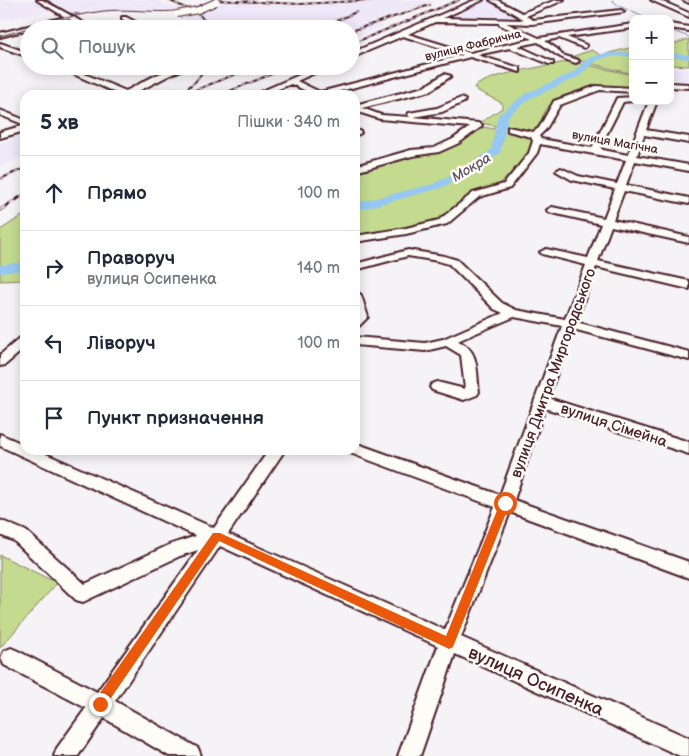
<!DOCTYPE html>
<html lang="uk">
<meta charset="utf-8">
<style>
:root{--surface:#fff;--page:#f6f6f7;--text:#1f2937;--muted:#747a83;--line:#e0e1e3}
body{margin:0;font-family:"Balsamiq Sans",sans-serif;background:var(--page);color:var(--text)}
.controls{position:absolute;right:15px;top:15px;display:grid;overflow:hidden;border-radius:10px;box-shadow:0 2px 12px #0003}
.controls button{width:45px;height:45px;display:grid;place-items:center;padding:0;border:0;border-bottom:1px solid var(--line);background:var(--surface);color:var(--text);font:25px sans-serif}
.stop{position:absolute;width:15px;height:15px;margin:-11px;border:4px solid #ea580c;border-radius:50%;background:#fff}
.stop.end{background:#ea580c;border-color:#fff;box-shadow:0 1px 5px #0008}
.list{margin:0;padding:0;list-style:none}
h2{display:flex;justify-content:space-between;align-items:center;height:65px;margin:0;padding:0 20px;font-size:21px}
h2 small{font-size:16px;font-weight:400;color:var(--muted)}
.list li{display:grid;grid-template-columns:32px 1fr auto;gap:15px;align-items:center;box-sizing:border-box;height:75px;padding:0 20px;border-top:1px solid var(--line)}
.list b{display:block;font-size:19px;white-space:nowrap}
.list p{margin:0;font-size:16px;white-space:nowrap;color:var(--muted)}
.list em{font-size:16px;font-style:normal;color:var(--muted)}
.icon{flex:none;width:28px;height:28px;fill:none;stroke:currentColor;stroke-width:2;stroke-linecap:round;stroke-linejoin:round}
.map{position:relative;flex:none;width:689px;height:756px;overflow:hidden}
.search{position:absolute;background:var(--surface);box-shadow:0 2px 12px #0003;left:20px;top:20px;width:340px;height:55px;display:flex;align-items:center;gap:12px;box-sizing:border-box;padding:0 18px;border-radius:28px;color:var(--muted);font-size:19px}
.panel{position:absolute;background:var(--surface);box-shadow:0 2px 12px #0003;left:20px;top:90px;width:340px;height:365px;border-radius:15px}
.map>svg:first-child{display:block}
</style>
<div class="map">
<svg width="689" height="756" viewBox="0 0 689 756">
<rect width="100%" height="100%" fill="#f6f3f7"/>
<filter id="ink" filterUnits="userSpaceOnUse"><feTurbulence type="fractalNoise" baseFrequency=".02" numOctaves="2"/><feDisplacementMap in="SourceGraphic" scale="10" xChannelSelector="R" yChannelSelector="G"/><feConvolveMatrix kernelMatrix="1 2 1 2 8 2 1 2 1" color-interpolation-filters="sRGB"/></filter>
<g filter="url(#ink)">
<g fill="#eee8f8">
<polygon points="0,0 35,0 51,10 0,21"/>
<polygon points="50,0 155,0 182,10 108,10 78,14 71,12"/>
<polygon points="395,0 436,1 370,22 384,26 351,39 351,29 324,29 289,22 263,29 195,29 180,15 225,2 305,6"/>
<polygon points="481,0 490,0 527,18 528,21 439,18"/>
<polygon points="670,67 689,69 689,84 670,82"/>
<polygon points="25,134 25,156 0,166 0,143"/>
</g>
<g fill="#c3da8f" stroke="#867c5d">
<polygon points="689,39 689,66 670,65 670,45"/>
<polygon points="633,47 633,74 568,58 592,50 601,55"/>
<path d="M569 61 633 75V90C610 88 568 87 551 104 542 112 541 126 532 133L480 123 502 108V103L476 90 474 87C494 72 542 68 569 61Z"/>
<polygon points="478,126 533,136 530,150 524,159 498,186 470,193 440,220 407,228 378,231 355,237 355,171 413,155 437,152 458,142"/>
<polygon points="25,214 25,280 0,281 0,230"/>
<polygon points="0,555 57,583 0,648"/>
</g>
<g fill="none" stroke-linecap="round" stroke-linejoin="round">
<g stroke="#7884a3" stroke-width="1">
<polyline points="612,0 619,6 648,19"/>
<polyline points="670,30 689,37"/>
</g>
<g fill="#97c8f3" fill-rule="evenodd">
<polygon points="633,52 633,56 606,57 594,62 578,77 531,98 508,116 500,153 475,170 441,188 355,211 355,203 433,184 467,166 491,150 498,115 525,94 572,73 588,58 605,53"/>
<polygon points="670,53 689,55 689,59 670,57"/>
<polygon points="25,262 25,270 0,273 0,265"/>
</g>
<defs>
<g id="minor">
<polygon points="37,0 44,0 94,29 86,29 69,19 0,37 0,33 65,17"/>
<path d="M475 0H483L443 18 525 20 490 0H497L522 13 556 0H564L526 16 533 20 621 10 624 12 532 24 506 23 539 38 633 24V28L567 37 586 45V47L584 48 559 38 545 41 557 49 562 55 578 60 579 61 576 63C558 58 554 52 538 42L518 46 553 62V64H549L510 48 477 55 520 68V72L470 57 325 95H315L291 84 264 95H253L320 66H330L297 81 320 92 463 55 403 36 351 58V53ZM435 22 499 23 500 25 532 39 470 53 408 34Z"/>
<polygon points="651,0 659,0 689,13 689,17"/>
<polygon points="683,0 689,0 689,3"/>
<polygon points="122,17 126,17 149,29 141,29 122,19"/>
<polygon points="670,24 689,27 689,31 670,28"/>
<polygon points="0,43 29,53 29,57 0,47"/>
<path d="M55 66H65L126 91C146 81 167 66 190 66L168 76 131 95H121Z"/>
<polygon points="444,74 451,76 430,91 362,108 381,115 410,117 408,115 409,113 437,108 461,98 465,100 464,102 442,112 413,117 478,123 482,125 481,127 459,143 439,152 412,156 355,172 355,166 411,150 434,148 453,139 470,127 380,119 355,111 355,105 424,87"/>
<polygon points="670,83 689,84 689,88 670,87"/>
<path d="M596 86 633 88V92L600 90 560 105 546 129 539 136 541 139 592 148 617 98 633 97V101L623 102 600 147 603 150 628 155 649 101H657L646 130 689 137V143L644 135 637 156 689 165V171L635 161 626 185 689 198V204L624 191 613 220 689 237V243L611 226 598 261 689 281V289L596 267 576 322 689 352V360L573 329 548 398 689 442V454L545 408 514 500 689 562V578L510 512 461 637 689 738V756H680L455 654 420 756H398L438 646 220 546 115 701 198 748 201 756H169L104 718 78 756H54L57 748 86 708 4 665 1 658 4 651 11 648 18 651 97 692 198 550 180 556 83 602 76 600 14 541 0 535V520L26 531 85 584 169 545 196 536 0 446V434L25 445V450H37L214 528 269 450H285L228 534 445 630 495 507 350 453 348 450H355V443L500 495 562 326 514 317 462 339 458 341C480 350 476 372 479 392L477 395 464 400 432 390 430 387 432 384 437 382 465 389 461 355 446 346 425 351 355 345V337L425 343 443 339 503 313 494 309 449 264 438 261 408 256 355 270V264L408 250 444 256 457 260 502 303 516 310 565 319 586 265 542 254 540 252 546 249 588 258 601 224 548 212 547 210 552 207 604 218 615 189 572 180 556 171 561 168 578 176 617 184 626 160 540 144 537 153 510 188 479 197 447 224 406 234 355 242V236L406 228 439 220 473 193 504 184 529 153 533 141 531 137 508 131V127L533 132 539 128 554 101Z"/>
<polygon points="0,110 25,120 25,125 0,115"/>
<polygon points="25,125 25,131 0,138 0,132"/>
<polygon points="355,130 360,131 361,133 355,136"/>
<polygon points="355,291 361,295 368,317 359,326 355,327"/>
<polygon points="25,337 25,348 5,365 0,366 0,355 20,338"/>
</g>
</defs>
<use href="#minor" stroke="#4a1f2b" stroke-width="4"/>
<use href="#minor" fill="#fdfcf7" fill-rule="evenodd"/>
<g stroke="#4a1f2b" stroke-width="1">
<polyline points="43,0 68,13 79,14"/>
<path d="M0 36C34 27 69 15 104 11 146 7 172 20 213 0"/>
</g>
<defs>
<g id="rail-far1">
<polyline points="168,0 199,14 211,29"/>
<polyline points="216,0 300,4 376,0"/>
<polyline points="318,29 356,12"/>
<polyline points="351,31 430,5"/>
<polyline points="351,44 459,0"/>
<polyline points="185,90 195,82 207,66"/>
<polyline points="183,95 256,66"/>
<polyline points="220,95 291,66"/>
<polyline points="0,179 25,168"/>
</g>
<polyline id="rail" points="0,210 25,194"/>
</defs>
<use href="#rail-far1" stroke="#4a1f2b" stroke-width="2"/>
<use href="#rail" stroke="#4a1f2b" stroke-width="3"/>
<use href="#rail-far1" stroke="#fdfcf7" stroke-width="1" stroke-dasharray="4" stroke-linecap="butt"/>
<use href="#rail" stroke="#fdfcf7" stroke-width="2" stroke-dasharray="6" stroke-linecap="butt"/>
<defs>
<polyline id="minor-bridge" points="177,14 198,10 216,2"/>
</defs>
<use href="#minor-bridge" stroke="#4a1f2b" stroke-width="8" stroke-linecap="butt"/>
<use href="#minor-bridge" stroke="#fdfcf7" stroke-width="6"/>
</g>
</g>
<polygon fill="#ea580c" points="505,499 510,503 453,647 449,649 445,647 219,541 104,708 100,710 95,708 93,704 95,700 213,533 220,533 446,636 500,503"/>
<g text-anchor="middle" stroke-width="5" stroke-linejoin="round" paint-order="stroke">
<g font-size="12" fill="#4a1f2b" stroke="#fdfcf7">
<text transform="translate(473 45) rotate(-14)" y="4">вулиця Фабрична</text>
<text transform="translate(615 142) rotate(10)" y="4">вулиця Магічна</text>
</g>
<g font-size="14" font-style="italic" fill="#615267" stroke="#fdfcf7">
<text transform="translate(471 167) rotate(-31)" y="5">Мокра</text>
</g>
<g font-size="15" fill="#4a1f2b" stroke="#fdfcf7">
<text transform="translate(553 373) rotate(-70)" y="5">вулиця Дмитра Миргородського</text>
<text transform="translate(614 425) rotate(18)" y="5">вулиця Сімейна</text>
</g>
<g font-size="18" fill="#4a1f2b" stroke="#fdfcf7">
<text transform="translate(536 681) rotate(24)" y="6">вулиця Осипенка</text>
</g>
</g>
</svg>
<div class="controls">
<button>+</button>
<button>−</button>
</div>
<div class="stop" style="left:505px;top:503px"></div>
<div class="stop end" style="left:100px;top:704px"></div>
<div class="search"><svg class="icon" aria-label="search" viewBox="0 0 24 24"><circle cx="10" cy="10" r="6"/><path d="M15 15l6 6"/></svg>Пошук</div>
<section class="panel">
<h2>5 хв<small>Пішки · 340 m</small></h2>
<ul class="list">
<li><svg class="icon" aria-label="ahead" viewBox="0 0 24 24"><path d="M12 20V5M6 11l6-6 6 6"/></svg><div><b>Прямо</b></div><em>100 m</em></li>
<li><svg class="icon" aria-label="right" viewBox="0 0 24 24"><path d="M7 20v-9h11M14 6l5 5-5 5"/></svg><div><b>Праворуч</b><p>вулиця Осипенка</p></div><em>140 m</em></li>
<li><svg class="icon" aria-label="left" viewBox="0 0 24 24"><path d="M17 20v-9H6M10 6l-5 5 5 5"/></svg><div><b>Ліворуч</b></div><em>100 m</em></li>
<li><svg class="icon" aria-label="arrive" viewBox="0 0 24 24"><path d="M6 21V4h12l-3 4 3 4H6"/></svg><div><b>Пункт призначення</b></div></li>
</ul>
</section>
</div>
